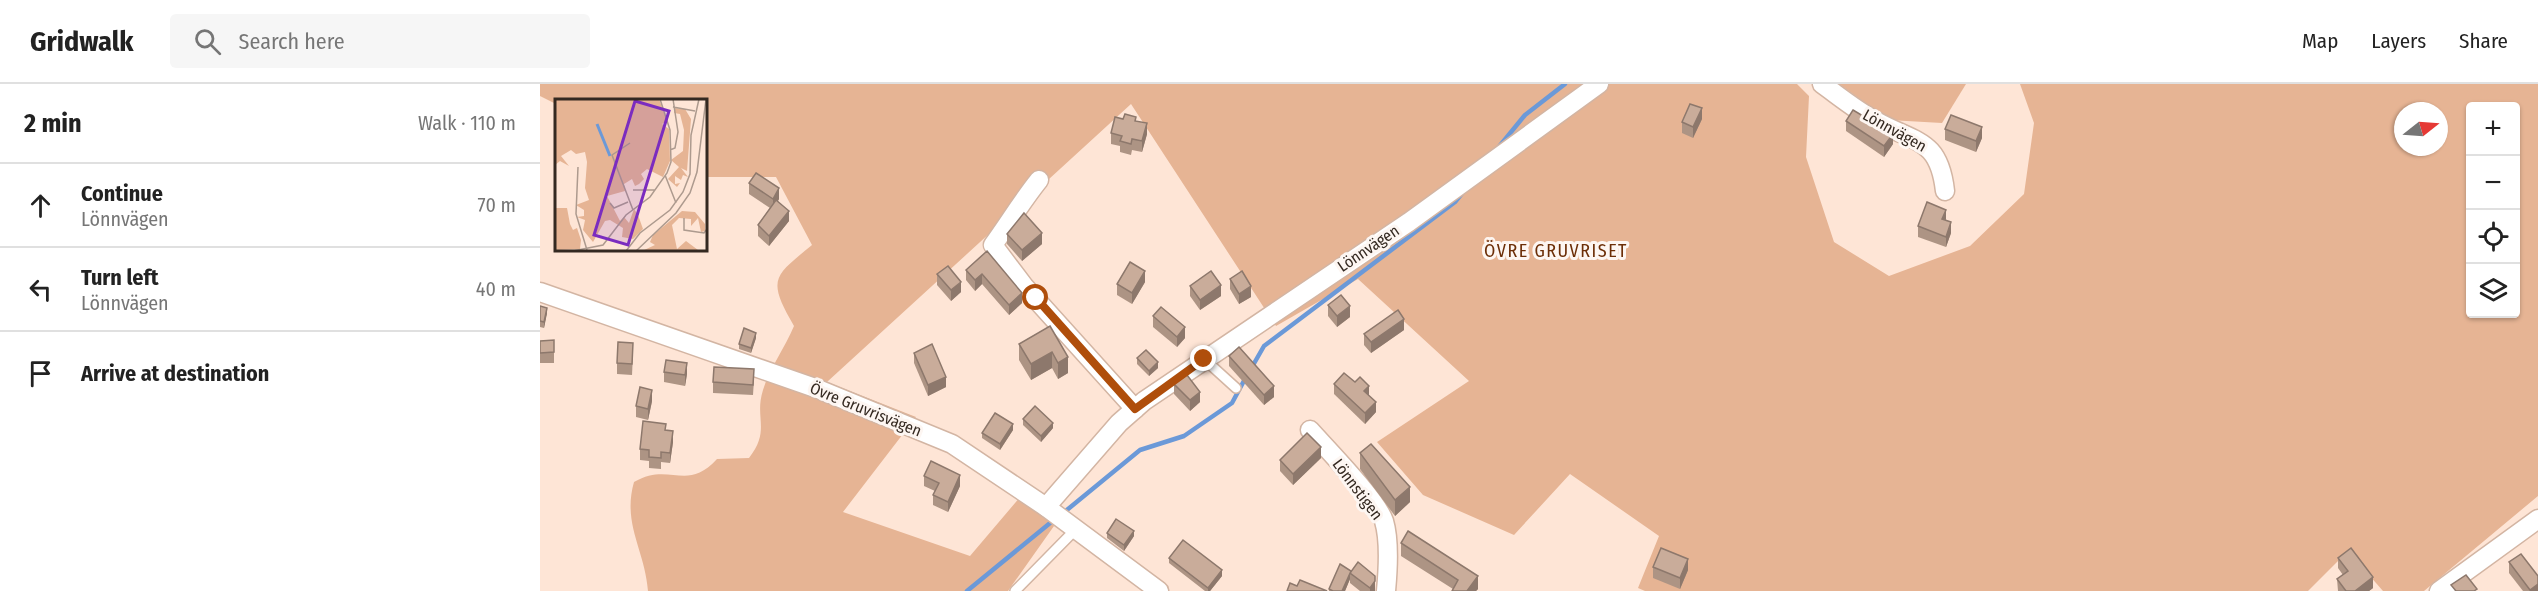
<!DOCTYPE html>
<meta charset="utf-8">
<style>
:root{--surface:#fff;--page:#f6f6f6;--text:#222;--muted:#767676;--line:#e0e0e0}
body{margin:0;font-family:"Fira Sans Condensed",sans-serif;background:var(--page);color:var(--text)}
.controls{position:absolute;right:18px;top:18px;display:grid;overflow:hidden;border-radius:6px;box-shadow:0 2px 4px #0004}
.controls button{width:54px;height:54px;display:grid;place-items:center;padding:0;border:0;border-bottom:2px solid var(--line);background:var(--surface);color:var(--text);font:30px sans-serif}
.compass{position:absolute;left:1854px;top:18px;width:54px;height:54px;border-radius:50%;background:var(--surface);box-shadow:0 2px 4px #0004;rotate:73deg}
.stop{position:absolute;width:18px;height:18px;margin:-14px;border:4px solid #af4e0b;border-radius:50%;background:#fff}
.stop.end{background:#af4e0b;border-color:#fff;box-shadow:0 2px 6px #0008}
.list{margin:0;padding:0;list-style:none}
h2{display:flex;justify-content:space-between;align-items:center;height:78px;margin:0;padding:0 24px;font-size:26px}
h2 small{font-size:20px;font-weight:400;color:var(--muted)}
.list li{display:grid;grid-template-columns:39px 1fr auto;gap:18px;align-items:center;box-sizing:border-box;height:84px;padding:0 24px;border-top:2px solid var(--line)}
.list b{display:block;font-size:22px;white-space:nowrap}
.list p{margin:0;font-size:20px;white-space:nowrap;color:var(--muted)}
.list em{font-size:20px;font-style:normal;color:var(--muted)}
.icon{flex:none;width:33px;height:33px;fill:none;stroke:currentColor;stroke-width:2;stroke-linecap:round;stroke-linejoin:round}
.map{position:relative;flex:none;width:1998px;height:507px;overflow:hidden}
header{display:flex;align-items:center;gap:36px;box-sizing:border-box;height:84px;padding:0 30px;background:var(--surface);border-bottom:2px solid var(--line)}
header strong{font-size:28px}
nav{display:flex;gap:33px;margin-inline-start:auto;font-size:21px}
.search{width:420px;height:54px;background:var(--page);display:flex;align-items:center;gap:15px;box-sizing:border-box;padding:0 21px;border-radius:6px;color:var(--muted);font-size:22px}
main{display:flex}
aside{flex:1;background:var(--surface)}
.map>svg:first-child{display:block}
</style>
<header>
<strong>Gridwalk</strong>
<div class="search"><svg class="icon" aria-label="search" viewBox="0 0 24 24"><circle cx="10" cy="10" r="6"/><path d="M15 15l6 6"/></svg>Search here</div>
<nav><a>Map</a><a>Layers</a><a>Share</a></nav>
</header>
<main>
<aside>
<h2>2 min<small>Walk · 110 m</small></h2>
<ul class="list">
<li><svg class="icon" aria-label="ahead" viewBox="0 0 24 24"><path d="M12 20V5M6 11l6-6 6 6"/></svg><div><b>Continue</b><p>Lönnvägen</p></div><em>70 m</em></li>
<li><svg class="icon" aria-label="left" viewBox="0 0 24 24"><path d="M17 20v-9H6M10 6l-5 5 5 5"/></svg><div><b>Turn left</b><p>Lönnvägen</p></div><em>40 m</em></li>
<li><svg class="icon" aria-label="arrive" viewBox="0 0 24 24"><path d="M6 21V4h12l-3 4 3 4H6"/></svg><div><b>Arrive at destination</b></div></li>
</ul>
</aside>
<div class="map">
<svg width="1998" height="507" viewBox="0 0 1998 507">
<rect width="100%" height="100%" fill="#fee5d6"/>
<g fill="#e6b494" fill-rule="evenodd">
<path d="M0 0H1257L1269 12 1266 73 1294 158 1349 192 1430 162 1484 110 1494 39 1480 0H1998V412L1884 507H1843L1808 467 1768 507H1105L1098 504 1119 452 1030 390 974 451 883 411 837 358 929 297 818 195 736 242 591 20 287 298 376 333 303 428 430 472 481 412 501 425 514 442 468 507H108C105 466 82 440 94 398 130 377 146 409 177 375L209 374C231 346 214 334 223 306 230 283 245 264 254 242 227 195 233 193 272 161L236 93H165V16H16V20L0 12ZM1930 22H1976V230H1930ZM1863 27H1899V63H1863Z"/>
<polygon points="1299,0 1426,0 1402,39 1349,36"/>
</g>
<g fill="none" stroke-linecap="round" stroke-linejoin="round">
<g stroke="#6b99d8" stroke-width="4.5">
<polyline points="958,64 985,31 1025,0"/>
<polyline points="712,283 724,262 915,118 923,108"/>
<polyline points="522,430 600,366 644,352 692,319 706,293"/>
<polyline points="427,507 515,435"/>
</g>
<defs>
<g id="service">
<polyline points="664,275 696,304"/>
<polyline points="475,507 536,445"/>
</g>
<g id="minor">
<path d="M1282 0C1300 13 1317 27 1336 37 1375 59 1399 54 1405 107"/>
<path d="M499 96C482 117 469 139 453 161L484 202 595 325"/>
<polyline points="0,208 278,305 412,360 506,423 619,507"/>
<path d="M770 346C787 365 837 416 844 437 850 457 848 486 846 507"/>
<polyline points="506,423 579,339 604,317 869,138 1059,0"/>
<polyline points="1899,507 1998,435"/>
</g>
</defs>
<use href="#service" stroke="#d3b5a3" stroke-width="12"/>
<use href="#minor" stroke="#d3b5a3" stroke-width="21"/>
<use href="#service" stroke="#fff" stroke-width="9"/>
<use href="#minor" stroke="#fff" stroke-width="18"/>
</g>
<g fill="#ad9484">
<polygon points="583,35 596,37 607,50 602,68 592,66 591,71 580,68 580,62 571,60 571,49"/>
<polygon points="1162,35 1153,54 1142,49 1142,38"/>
<polygon points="1306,37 1353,60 1344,73 1306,47"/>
<polygon points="1405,45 1442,54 1436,68 1405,56"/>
<polygon points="209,99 239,115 238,117 249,137 229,162 218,152 218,141 230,124 209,110"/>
<polygon points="1406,136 1411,149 1406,163 1378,153 1378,142"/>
<polygon points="467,150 502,160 482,177 467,160"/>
<polygon points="447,167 482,219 469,231 442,200 435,207 426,196 426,186"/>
<polygon points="397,190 421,208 411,217 397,201"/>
<polygon points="690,195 711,213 699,220 690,205"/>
<polygon points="605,198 592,220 577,211 577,200"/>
<polygon points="650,202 681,212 660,226 650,212"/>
<polygon points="788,221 810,233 797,243 788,232"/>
<polygon points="0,222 7,229 4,244 0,243"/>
<polygon points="613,232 645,254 637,263 613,243"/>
<polygon points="510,242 528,289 518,295 512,284 491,296 479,276 479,260"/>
<polygon points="864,246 831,269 824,261 824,250"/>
<polygon points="216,254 211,269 199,265 199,260"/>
<polygon points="14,256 14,279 0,279 0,257"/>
<polygon points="374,269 406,303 388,312 374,279"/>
<polygon points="93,270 92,291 77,290 77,279"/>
<polygon points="689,272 734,313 724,321 689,282"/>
<polygon points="597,274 618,284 609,292 597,280"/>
<polygon points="124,288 147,290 145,302 124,298"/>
<polygon points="214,296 213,311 173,309 173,298"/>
<polygon points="634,300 660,318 650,327 634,310"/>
<polygon points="794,300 829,312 836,328 825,340 794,310"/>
<polygon points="112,317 108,336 96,333 96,322"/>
<polygon points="483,335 513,344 501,358 483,341"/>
<polygon points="473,346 460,366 442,354 442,349"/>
<polygon points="126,347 133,358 130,379 121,378 121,385 109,384 109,377 100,376 100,365"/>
<polygon points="820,369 870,418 855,432 820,385"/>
<polygon points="781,374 753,401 740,387 740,376"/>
<polygon points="384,392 420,402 408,428 393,421 393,411 395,407 384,402"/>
<polygon points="567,449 594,452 584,467 567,454"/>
<polygon points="861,459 938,505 936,507 912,507 913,505 861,472"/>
<polygon points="629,474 682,492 670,507 665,507 629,479"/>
<polygon points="1798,474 1833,504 1829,507 1798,507 1797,495 1803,491 1798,484"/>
<polygon points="1969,478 1998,507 1983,507 1969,489"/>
<polygon points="1113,483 1148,486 1140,505 1113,494"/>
<polygon points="811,487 835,492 835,507 820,507 810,499 810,495 805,507 789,507 789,505"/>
</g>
<g fill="#8d786c">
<polygon points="1162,24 1162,35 1153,54 1153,43"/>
<polygon points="607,39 607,50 602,68 602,57"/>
<polygon points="1442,43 1442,54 1436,68 1436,57"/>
<polygon points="1353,50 1353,60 1344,73 1344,62"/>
<polygon points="239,104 239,115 233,125 233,115"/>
<polygon points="1406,126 1406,136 1402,135"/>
<polygon points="249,127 249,137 229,162 229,152"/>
<polygon points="1411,138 1411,149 1406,163 1406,153"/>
<polygon points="502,149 502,160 482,177 482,166"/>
<polygon points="605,187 605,198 592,220 592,209"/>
<polygon points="442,190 442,200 435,207 435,196"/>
<polygon points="421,198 421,208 411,217 411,206"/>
<polygon points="681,201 681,212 660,226 660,216"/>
<polygon points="711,202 711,213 699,220 699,210"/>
<polygon points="482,209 482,219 469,231 469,221"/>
<polygon points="810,222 810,233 797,243 797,232"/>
<polygon points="7,224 7,229 4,244 4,238"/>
<polygon points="864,235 864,246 831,269 831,258"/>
<polygon points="645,243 645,254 637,263 637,253"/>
<polygon points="216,249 216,254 211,269 211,264"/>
<polygon points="512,268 512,284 491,296 491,280"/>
<polygon points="528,273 528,289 518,295 518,279"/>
<polygon points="618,278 618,284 609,292 609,287"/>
<polygon points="147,279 147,290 145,302 145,291"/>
<polygon points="406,293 406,303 388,312 388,301"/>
<polygon points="734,302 734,313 724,321 724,311"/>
<polygon points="829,302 829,312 824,307"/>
<polygon points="112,306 112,317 108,336 108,325"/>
<polygon points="660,308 660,318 650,327 650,316"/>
<polygon points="836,318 836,328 825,340 825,329"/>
<polygon points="513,339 513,344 501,358 501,352"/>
<polygon points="473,340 473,346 460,366 460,360"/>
<polygon points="133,347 133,358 130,379 130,369"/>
<polygon points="781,363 781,374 753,401 753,390"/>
<polygon points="420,391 420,402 408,428 408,418"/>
<polygon points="870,403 870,418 855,432 855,416"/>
<polygon points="594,447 594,452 584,467 584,461"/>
<polygon points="1148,475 1148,486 1140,505 1140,494"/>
<polygon points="682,486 682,492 670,507 668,507 668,504"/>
<polygon points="810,489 810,495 805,507 802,507"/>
<polygon points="938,492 938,505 936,507 927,507"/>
<polygon points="1833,493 1833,504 1829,507 1815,507"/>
<polygon points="835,497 835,507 830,507 830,504"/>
<polygon points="1998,500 1998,507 1990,507 1990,506"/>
</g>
<g fill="#c9ac9a" stroke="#8d786c" stroke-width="1.5">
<polygon points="1150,20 1162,24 1153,43 1142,38"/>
<polygon points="1313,26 1353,50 1344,62 1306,37"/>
<polygon points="585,30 596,33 595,37 607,39 602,57 592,55 591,60 580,57 582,52 571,49 575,33 583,35"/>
<polygon points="1411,31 1442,43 1436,57 1405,45"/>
<polygon points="216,89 239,104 233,115 209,99"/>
<polygon points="236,116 249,127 229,152 218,141"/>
<polygon points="1387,118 1406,126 1402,135 1411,138 1406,153 1378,142"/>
<polygon points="484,129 502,149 482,166 467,150"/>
<polygon points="447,167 482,209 469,221 442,190 435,196 426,186"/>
<polygon points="590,178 605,187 592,209 577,200"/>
<polygon points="408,182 421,198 411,206 397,190"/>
<polygon points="671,187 681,201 660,216 650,202"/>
<polygon points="702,187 711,202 699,210 690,195"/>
<polygon points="801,211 810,222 797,232 788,221"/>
<polygon points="0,222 7,224 4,238 0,237"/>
<polygon points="621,223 645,243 637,253 613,232"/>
<polygon points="858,226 864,235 831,258 824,250"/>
<polygon points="510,242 528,273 518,279 512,268 491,280 479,260"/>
<polygon points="204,244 216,249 211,264 199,260"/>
<polygon points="14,256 14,268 0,269 0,257"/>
<polygon points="78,258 93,259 92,280 77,279"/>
<polygon points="392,260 406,293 388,301 374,269"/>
<polygon points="699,263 734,302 724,311 689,272"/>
<polygon points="606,266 618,278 609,287 597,274"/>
<polygon points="126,276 147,279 145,291 124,288"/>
<polygon points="174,283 214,285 213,301 173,298"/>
<polygon points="804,289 815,298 820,293 829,302 824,307 836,318 825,329 794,300"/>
<polygon points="647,291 660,308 650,316 634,300"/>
<polygon points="100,303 112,306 108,325 96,322"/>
<polygon points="495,322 513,339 501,352 483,335"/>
<polygon points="455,329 473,340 460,360 442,349"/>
<polygon points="103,337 126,340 125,346 133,347 130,369 121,368 121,374 109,373 109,366 100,365"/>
<polygon points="767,349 781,363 753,390 740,376"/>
<polygon points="831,360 870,403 855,416 820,369"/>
<polygon points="391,377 420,391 408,418 393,411 399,399 384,392"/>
<polygon points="576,435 594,447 584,461 567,449"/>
<polygon points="868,447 938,492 927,507 912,507 918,496 861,459"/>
<polygon points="643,456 682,486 668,504 629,474"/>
<polygon points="1121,464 1148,475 1140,494 1113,483"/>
<polygon points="1811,464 1833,493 1815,507 1806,507 1797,495 1808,487 1798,474"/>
<polygon points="1981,470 1998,492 1998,500 1990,506 1969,478"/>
<polygon points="818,478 835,492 835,497 830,504 810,489"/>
<polygon points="800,480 811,487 802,507 793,507 789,505"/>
<polygon points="1926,491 1937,505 1934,507 1916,507 1911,501"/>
<polygon points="760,496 787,507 747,507 750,499 757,502"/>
</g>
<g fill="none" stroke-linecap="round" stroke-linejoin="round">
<polyline stroke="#af4e0b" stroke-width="8" points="496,214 595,325 664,275"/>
</g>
<g text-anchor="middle" stroke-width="6" stroke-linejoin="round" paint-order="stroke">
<g font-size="16" fill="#342921" stroke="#fdf6f2">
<text transform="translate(1355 46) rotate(29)" y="6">Lönnvägen</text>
<text transform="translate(828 164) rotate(-34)" y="6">Lönnvägen</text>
<text transform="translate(326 325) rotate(22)" y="6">Övre Gruvrisvägen</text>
<text transform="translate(818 405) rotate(53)" y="6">Lönnstigen</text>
</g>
<g font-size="18" letter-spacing="1.5" fill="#6c2e07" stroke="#fdf6f2">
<text x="1016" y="173">ÖVRE GRUVRISET</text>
</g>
</g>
<g transform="translate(15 15)">
<rect width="152" height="152" fill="#fee5d6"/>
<path d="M0 0H104L112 22 107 25 114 30 115 62 108 78 92 70 86 75 89 80 84 85 80 87 77 80 69 85 70 92 52 97 65 122 69 118 74 124 79 110 83 116 88 130 78 140 67 138 68 129 55 121 50 122 38 143 28 131 30 121 22 118 29 117V111L21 106 34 101 30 89 32 63 30 53 21 55 16 51 6 57 14 67 5 62 0 66ZM119 9 130 10 136 20 132 72 126 69 133 78 128 76 126 81 120 77V85L125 84 122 88 113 80 124 68 116 61 128 52 129 31 125 15 119 14ZM0 109H12L15 125 18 131 22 129 26 141 25 150 0 151ZM127 112 140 113 150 125V132L146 133 143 119 136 127V120L124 119 117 126 122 150 131 142 143 151 87 152 100 146 95 143 98 136Z" fill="#e6b494"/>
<path fill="none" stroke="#6b99d8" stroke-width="3" d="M42 25 55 57"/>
<path fill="none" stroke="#ad9a8e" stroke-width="1.5" d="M118 8 140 12M75 44 57 56 78 111M115 51 120 49 123 33 118 0M23 68 21 115 32 151M110 76 121 104M78 91H100M55 104 59 109 73 103M152 107V128M129 119V131L149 134 152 130M18 152 48 146 71 116 95 98 112 74 116 63 115 31 105 0M71 152 85 134 115 111 128 93 135 75 136 36 144 0M81 152 121 114 135 94 142 73 151 0"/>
<path fill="#7b2cbf" fill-opacity="0.15" stroke="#7b2cbf" stroke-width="3" d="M80 2 114 12 73 146 39 136Z"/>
<rect width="152" height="152" fill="none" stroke="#342921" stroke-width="3"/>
</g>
</svg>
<div class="controls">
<button>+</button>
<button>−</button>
<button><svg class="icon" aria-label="locate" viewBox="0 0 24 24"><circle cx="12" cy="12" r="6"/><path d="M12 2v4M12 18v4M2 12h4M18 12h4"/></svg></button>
<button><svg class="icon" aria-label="layers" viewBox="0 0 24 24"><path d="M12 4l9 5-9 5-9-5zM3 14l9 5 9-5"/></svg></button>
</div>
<svg class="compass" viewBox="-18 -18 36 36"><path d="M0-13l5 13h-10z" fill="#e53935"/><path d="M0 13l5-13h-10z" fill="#767676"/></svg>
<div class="stop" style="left:496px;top:214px"></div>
<div class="stop end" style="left:664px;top:275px"></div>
</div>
</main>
